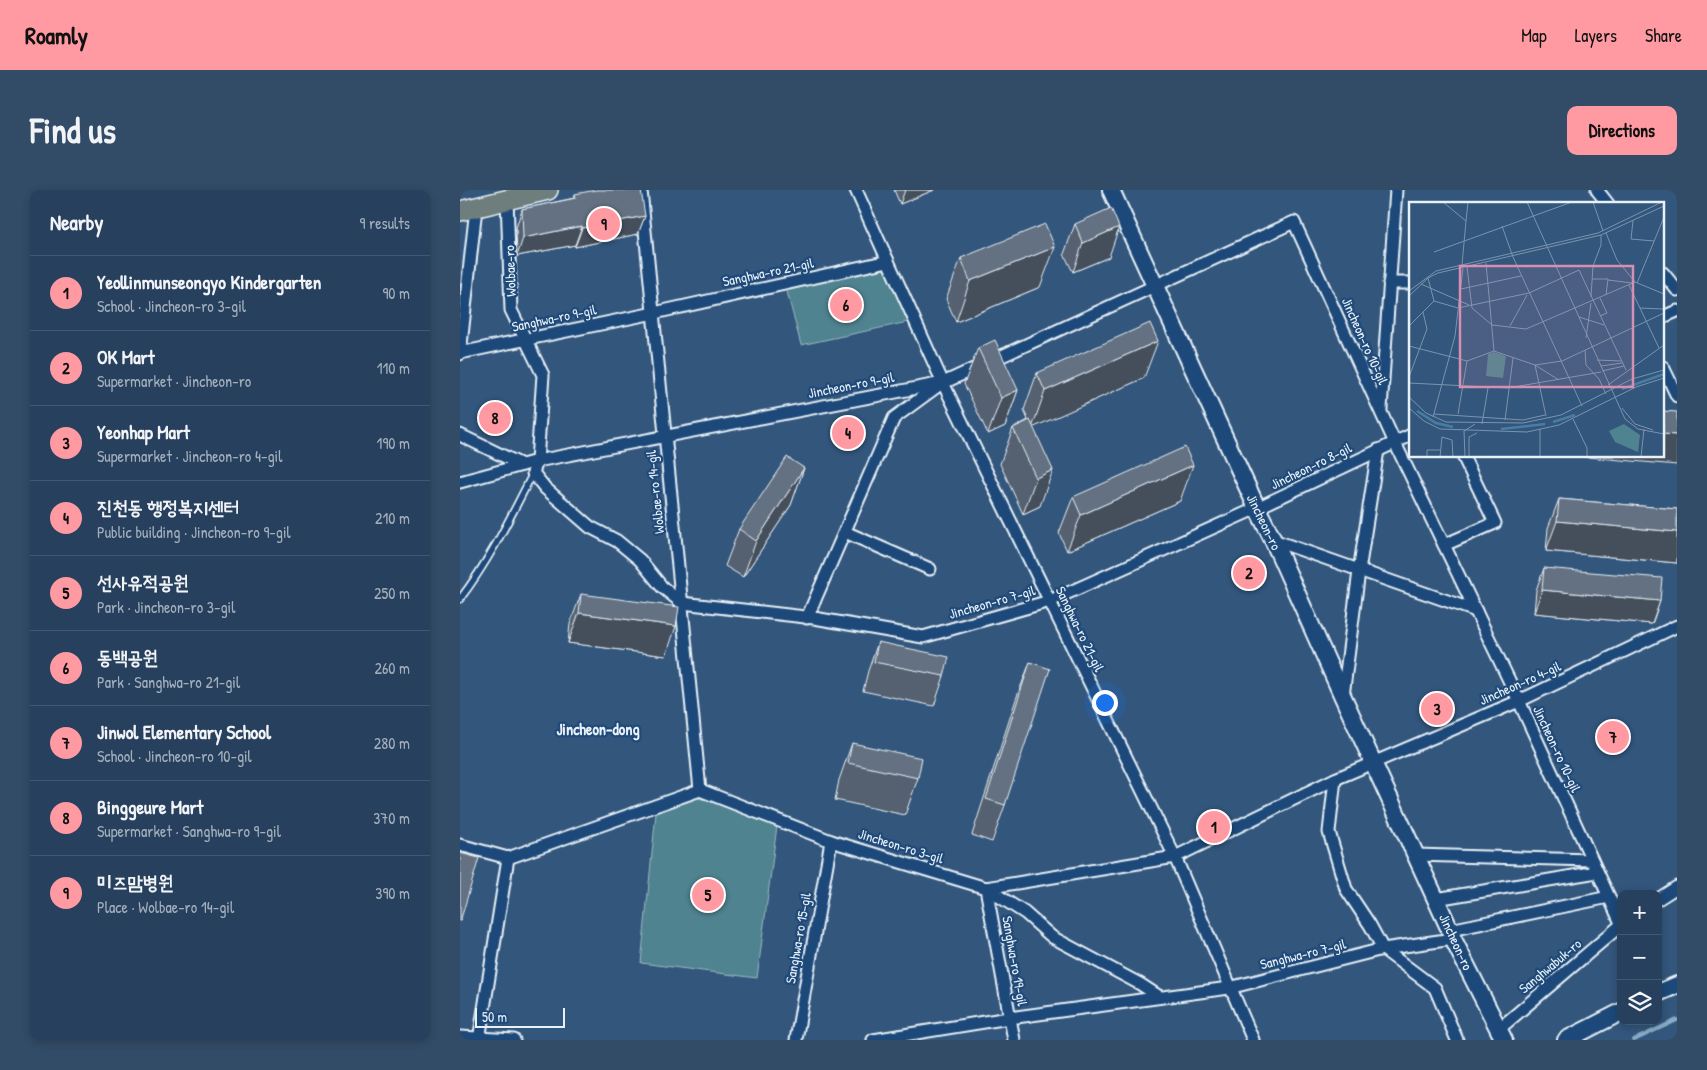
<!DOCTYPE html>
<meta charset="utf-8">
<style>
:root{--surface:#26405d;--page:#324b66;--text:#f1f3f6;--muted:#a4afbc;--line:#425972;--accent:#ff9aa2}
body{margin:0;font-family:"Patrick Hand","Poor Story",sans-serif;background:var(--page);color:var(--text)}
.controls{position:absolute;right:15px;bottom:15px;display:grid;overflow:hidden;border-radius:10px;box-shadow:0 2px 8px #0003}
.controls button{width:45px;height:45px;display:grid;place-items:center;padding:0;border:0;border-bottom:1px solid var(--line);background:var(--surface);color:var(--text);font:25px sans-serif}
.scale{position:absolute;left:15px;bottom:12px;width:90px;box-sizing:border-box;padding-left:5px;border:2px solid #e8f1f8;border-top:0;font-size:14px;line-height:18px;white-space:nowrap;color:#e8f1f8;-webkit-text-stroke:4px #1f4a7a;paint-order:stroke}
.you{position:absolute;left:644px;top:512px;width:18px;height:18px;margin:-12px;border:4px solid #fff;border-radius:50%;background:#1a73e8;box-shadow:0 0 0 8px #1a73e833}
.badge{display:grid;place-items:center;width:32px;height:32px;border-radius:50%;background:var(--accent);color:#111;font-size:16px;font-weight:700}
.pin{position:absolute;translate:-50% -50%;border:2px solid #fff;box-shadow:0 1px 5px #0006}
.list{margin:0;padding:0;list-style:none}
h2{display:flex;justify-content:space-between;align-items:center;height:65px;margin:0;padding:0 20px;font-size:21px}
h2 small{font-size:16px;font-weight:400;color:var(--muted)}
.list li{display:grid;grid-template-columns:32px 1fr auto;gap:15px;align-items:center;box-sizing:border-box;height:75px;padding:0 20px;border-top:1px solid var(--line)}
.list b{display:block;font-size:19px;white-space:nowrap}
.list p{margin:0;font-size:16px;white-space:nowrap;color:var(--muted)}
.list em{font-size:16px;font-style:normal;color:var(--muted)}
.icon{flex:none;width:28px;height:28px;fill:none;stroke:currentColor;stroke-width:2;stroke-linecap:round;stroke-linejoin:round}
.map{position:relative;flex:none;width:1217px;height:850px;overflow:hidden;border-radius:10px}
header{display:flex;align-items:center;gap:30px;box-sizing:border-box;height:70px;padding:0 25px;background:var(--accent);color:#111}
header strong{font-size:24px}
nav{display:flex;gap:28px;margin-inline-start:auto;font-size:18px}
.intro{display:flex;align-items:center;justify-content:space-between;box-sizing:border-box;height:120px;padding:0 30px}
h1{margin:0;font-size:35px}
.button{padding:12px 22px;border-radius:10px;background:var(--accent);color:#111;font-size:18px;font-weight:700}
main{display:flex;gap:30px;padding:0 30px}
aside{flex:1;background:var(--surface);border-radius:10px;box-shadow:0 2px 8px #0003}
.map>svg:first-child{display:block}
</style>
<header>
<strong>Roamly</strong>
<nav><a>Map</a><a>Layers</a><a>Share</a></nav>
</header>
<div class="intro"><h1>Find us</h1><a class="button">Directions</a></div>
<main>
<aside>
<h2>Nearby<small>9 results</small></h2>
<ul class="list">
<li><span class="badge">1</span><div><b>Yeollinmunseongyo Kindergarten</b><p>School · Jincheon-ro 3-gil</p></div><em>90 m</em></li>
<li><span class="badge">2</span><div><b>OK Mart</b><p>Supermarket · Jincheon-ro</p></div><em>110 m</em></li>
<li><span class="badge">3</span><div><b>Yeonhap Mart</b><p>Supermarket · Jincheon-ro 4-gil</p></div><em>190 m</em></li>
<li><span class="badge">4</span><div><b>진천동 행정복지센터</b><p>Public building · Jincheon-ro 9-gil</p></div><em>210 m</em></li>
<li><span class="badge">5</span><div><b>선사유적공원</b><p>Park · Jincheon-ro 3-gil</p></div><em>250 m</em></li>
<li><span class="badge">6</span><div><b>동백공원</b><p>Park · Sanghwa-ro 21-gil</p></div><em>260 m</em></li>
<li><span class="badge">7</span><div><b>Jinwol Elementary School</b><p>School · Jincheon-ro 10-gil</p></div><em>280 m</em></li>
<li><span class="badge">8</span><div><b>Binggeure Mart</b><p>Supermarket · Sanghwa-ro 9-gil</p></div><em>370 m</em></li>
<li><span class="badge">9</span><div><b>미즈맘병원</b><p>Place · Wolbae-ro 14-gil</p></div><em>390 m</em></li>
</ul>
</aside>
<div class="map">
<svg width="1217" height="850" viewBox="0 0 1217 850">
<rect width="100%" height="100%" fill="#33567c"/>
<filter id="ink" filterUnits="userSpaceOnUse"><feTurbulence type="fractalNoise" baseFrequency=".02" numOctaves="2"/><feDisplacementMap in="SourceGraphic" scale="10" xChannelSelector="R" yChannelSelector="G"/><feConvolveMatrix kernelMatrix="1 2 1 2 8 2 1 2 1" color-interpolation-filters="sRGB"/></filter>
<g filter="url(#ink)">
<g fill="#4f838f" stroke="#9cbac4">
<polygon points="424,76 448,132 341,155 326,98"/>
<polygon points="238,608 247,610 317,636 297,788 181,773 196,623"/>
</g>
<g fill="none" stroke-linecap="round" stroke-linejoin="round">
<polyline stroke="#87acc6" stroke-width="4" points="1174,850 1217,830"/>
<defs>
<path id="service" d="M0 409C30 370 51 326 73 283"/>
<g id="minor">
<polyline points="181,0 240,600"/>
<polyline points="396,0 483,193 715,667 793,850"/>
<polyline points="1137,0 1148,14"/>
<polyline points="47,9 51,120 83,185 77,271 73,283 85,298 130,337 157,351 180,370 202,397 222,413 354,428 463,447 590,411 797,318 951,245"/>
<polyline points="1203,83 1217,100"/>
<polyline points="929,93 951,93"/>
<polyline points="1203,127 1217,121"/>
<polyline points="0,163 194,123 428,71"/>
<polyline points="0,164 16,18"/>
<polyline points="1203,177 1217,206"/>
<polyline points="921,219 936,0"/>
<polyline points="0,245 62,275"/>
<polyline points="0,292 77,271 483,193 834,32 935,253 1059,511 1161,733"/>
<polyline points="385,342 470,379"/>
<polyline points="813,350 1016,421"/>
<polyline points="984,355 1035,333 1003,266"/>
<polyline points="347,428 434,228 479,195"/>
<polyline points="883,506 899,381 918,260"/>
<polyline points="875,589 869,642 886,699 910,735 923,759 975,798 997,850"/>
<polyline points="0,655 48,668 240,600 371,651 526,698 715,667 875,589 1059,511 1217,436"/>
<polyline points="955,665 1132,670"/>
<polyline points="526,698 565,723 592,747 680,794 700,807"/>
<polyline points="526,698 554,850"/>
<polyline points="976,709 1137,682"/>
<polyline points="1198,709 1217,697"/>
<polyline points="990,740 1149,707"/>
<polyline points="1039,839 1161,735"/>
<polyline points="0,847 54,850"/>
<polyline points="19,850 48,668"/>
<polyline points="336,850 371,651"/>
<polyline points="413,850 549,828 769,798 923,759 993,749"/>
</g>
<g id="secondary">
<polyline points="651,0 797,318 813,350 883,507 990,740 993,749 1044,850"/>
<polyline points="1198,803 1217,795"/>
<polyline points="1106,850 1161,822"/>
</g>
<polyline id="primary" points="0,21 88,0"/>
</defs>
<use href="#service" stroke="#e8f1f8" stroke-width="9"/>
<use href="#minor" stroke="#e8f1f8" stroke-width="15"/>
<use href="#secondary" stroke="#e8f1f8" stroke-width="20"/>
<use href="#primary" stroke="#e8f1f8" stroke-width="22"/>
<use href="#service" stroke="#1f4a7a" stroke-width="5.5"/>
<use href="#minor" stroke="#1f4a7a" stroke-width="11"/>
<use href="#secondary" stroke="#1f4a7a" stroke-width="16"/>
<use href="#primary" stroke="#6d7e7c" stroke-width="19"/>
</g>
<g fill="#556170" stroke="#e8f1f8">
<polygon points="434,0 474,0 440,14"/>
<polygon points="115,4 185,26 178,44 115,57 115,55 57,66 56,38 62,19 114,8"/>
<polygon points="615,34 649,67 613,82 604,64"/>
<polygon points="501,68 580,97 496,132 486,109"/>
<polygon points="518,158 558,200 545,236 528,244 504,194"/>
<polygon points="577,183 684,188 573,237 580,316 563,324 540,274 553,238 568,230 564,220"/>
<polygon points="344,278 331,315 283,387 265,376 279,339"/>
<polygon points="613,307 720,311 607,361 599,343"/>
<polygon points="1099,309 1217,319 1217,373 1086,361 1088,338"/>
<polygon points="1084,378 1200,411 1192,434 1074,423 1076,400"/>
<polygon points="121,404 206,466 108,453 110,434"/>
<polygon points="418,452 484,486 474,516 403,501 408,481"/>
<polygon points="570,472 545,615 532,652 512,645 556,509"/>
<polygon points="392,553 458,588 445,625 375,610 379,590"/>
</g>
<g fill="#454f5b" stroke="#e8f1f8">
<polygon points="445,0 474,0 440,14"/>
<polygon points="185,26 178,44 115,57 122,38"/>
<polygon points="122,36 115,55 57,66 63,48"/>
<polygon points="659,37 649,67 613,82 623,53"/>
<polygon points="595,57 580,97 496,132 510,91"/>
<polygon points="698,151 684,188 572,238 585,201"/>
<polygon points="558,200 545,236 528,244 541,208"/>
<polygon points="1203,244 1217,245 1217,275 1116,266 1203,266"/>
<polygon points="733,275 720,311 607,361 621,325"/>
<polygon points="344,278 331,315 283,387 296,351"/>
<polygon points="593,280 580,316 563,324 576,288"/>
<polygon points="1097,331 1217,342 1217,373 1086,361"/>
<polygon points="1082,400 1200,411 1192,434 1074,423"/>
<polygon points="119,423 216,436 206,466 108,453"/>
</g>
<g fill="#637182" stroke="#e8f1f8">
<polygon points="136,0 181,0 185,26 122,38 122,36 63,48 62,19 116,8 115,4"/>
<polygon points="651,18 659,37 623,53 615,34"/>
<polygon points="585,34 595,57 510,91 501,68"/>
<polygon points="690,133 698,151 585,201 577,183"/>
<polygon points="535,150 558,200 541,208 518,158"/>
<polygon points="1203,221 1217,222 1217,245 1203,244"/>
<polygon points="570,230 593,280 576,288 553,238"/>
<polygon points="725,257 733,275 621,325 613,307"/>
<polygon points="327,267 344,278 296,351 279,339"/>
<polygon points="1099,309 1217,319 1217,342 1097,331"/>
<polygon points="1084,378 1202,388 1200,411 1082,400"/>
<polygon points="121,404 219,417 216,436 119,423"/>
<polygon points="418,452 489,467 484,486 414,472"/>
<polygon points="570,472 590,479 545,615 526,609"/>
<polygon points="392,553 462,568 458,588 388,573"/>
<polygon points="0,663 19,668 0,732"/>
</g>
</g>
<g text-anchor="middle" stroke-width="4.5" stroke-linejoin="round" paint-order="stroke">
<g font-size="14" fill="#e8f1f8" stroke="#1f4a7a">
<text transform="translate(50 81) rotate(-92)" y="5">Wolbae-ro</text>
<text transform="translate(308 82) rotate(-12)" y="5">Sanghwa-ro 21-gil</text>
<text transform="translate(94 128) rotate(-12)" y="5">Sanghwa-ro 9-gil</text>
<text transform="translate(905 151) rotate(66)" y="5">Jincheon-ro 10-gil</text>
<text transform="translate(391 195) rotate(-11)" y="5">Jincheon-ro 9-gil</text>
<text transform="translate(851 276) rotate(-26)" y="5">Jincheon-ro 8-gil</text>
<text transform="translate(195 302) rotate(-96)" y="5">Wolbae-ro 14-gil</text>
<text transform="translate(804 332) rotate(64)" y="5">Jincheon-ro</text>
<text transform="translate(532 412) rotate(-16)" y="5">Jincheon-ro 7-gil</text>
<text transform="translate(620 439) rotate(64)" y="5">Sanghwa-ro 21-gil</text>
<text transform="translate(1060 493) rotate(-24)" y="5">Jincheon-ro 4-gil</text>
<text transform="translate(1097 559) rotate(65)" y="5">Jincheon-ro 10-gil</text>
<text transform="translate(441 656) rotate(17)" y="5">Jincheon-ro 3-gil</text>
<text transform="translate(338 748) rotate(-80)" y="5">Sanghwa-ro 15-gil</text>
<text transform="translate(996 752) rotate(65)" y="5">Jincheon-ro</text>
<text transform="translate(843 764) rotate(-14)" y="5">Sanghwa-ro 7-gil</text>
<text transform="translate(555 771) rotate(80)" y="5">Sanghwa-ro 19-gil</text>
<text transform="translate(1090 776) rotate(-40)" y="5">Sanghwabuk-ro</text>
</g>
<g font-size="16" font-weight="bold" fill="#e8f1f8" stroke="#1f4a7a">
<text x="138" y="545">Jincheon-dong</text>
</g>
</g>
<g transform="translate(949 12)">
<rect width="255" height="255" fill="#33567c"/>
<path d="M85 150 97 154 94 176 77 174 79 152ZM215 222 231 233 229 250 206 240 200 229Z" fill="#4f838f"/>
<path fill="none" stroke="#477ea4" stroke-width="2.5" d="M213 187 255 172M8 209 27 221 44 225M144 220 166 213M92 227 136 222"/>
<path fill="none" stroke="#7b94ae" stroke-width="1" d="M34 0 57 19 53 63M118 0 216 217 229 227 255 232M184 0 194 29M57 19 59 0M224 19 222 37 245 39M93 24 104 55 173 204M197 31 208 58 226 80 255 92M25 50 163 0M77 61 85 149M58 65 63 106 83 123 117 127 226 80M19 76 25 99M183 77H199L197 93M199 78 223 81M228 81 255 15M12 82 60 103M220 83 250 146M52 87 112 74M0 89 27 69 189 31 253 0M0 94 19 76 29 71 192 33 255 4M182 95 184 64 192 43V33M25 99 49 106 120 91 170 68 217 168M231 106 254 107 255 111M191 114 198 111 191 96M170 115 195 123M0 124 25 99M101 124 118 93M177 136 182 101M0 144 58 159 85 149 126 163 153 159 255 111M176 148 177 163 190 177 197 192M188 158 212 159M126 163 137 214M126 163 150 178M192 164 213 161M193 169 215 164M0 175 18 127 14 110M0 181 99 186 192 170M199 183 255 143M0 195 17 211 37 220 114 221 152 213 223 177 255 168M0 206 15 219 31 227 118 230 150 223 227 185 255 176M213 206 226 222 244 228M25 212 114 218 136 213M49 212 58 159M24 215 46 134 54 66M164 217 178 246V255M96 218 104 156M73 222 79 186M18 255V248H31M31 255 33 235 43 238 44 255M56 255 55 229 66 222M60 255V235L68 231M131 255V227M232 255 235 227"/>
<path fill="#d78fb1" fill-opacity="0.15" stroke="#d78fb1" stroke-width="2.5" d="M51 64H224V185H51Z"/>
<rect width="255" height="255" fill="none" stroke="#e8f1f8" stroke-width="2.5"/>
</g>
</svg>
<div class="controls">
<button>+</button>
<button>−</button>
<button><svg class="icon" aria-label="layers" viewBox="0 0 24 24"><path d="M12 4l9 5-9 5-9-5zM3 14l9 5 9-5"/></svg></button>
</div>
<div class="scale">50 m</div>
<div class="you"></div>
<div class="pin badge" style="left:754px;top:637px">1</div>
<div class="pin badge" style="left:789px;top:383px">2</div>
<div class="pin badge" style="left:977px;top:519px">3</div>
<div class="pin badge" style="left:388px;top:243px">4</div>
<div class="pin badge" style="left:248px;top:705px">5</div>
<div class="pin badge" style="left:386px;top:115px">6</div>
<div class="pin badge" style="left:1153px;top:547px">7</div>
<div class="pin badge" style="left:35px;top:228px">8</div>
<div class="pin badge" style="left:144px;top:34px">9</div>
</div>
</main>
